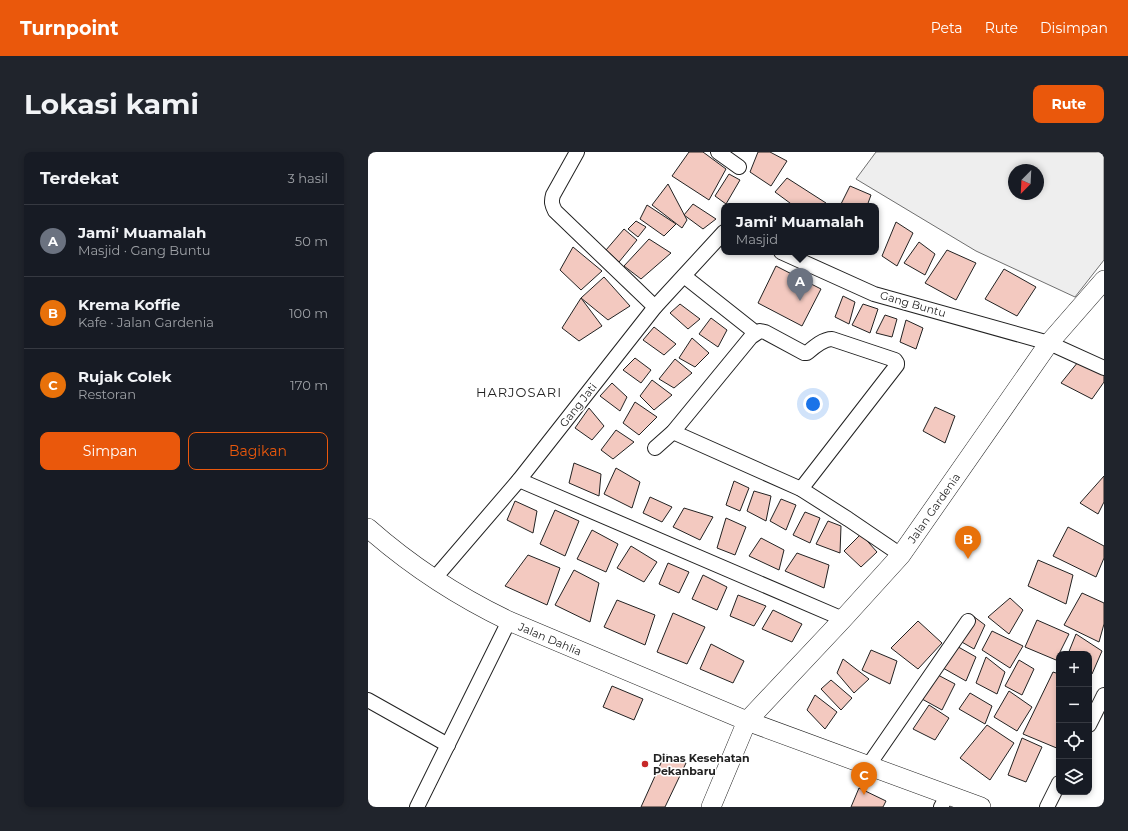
<!DOCTYPE html>
<html lang="id">
<meta charset="utf-8">
<style>
:root{--surface:#171b24;--page:#20242c;--text:#f1f3f6;--muted:#9ea1a6;--line:#363941;--accent:#ea580c}
body{margin:0;font-family:Montserrat,sans-serif;background:var(--page);color:var(--text)}
.controls{position:absolute;right:12px;bottom:12px;display:grid;overflow:hidden;border-radius:8px;box-shadow:0 2px 6px #0003}
.controls button{width:36px;height:36px;display:grid;place-items:center;padding:0;border:0;border-bottom:1px solid var(--line);background:var(--surface);color:var(--text);font:20px sans-serif}
.compass{position:absolute;left:640px;top:12px;width:36px;height:36px;border-radius:50%;background:var(--surface);box-shadow:0 2px 6px #0003;rotate:204deg}
.you{position:absolute;left:445px;top:252px;width:14px;height:14px;margin:-10px;border:3px solid #fff;border-radius:50%;background:#1a73e8;box-shadow:0 0 0 6px #1a73e833}
.badge{display:grid;place-items:center;width:26px;height:26px;border-radius:50%;background:var(--accent);color:#fff;font-size:13px;font-weight:700}
.pin{position:absolute;translate:-50% -33px;filter:drop-shadow(0 1px 2px #0008)}
.pin::after{content:'';position:absolute;top:21px;width:14px;height:12px;background:inherit;clip-path:polygon(0 0,100% 0,50% 100%)}
.popup{position:absolute;left:353px;top:51px;width:158px;height:52px;box-sizing:border-box;display:grid;place-content:center;border-radius:8px;background:var(--surface);filter:drop-shadow(0 1px 3px #0005);font-size:13px;white-space:nowrap;color:var(--muted)}
.popup b{font-size:15px;color:var(--text)}
.popup::after{content:'';position:absolute;left:50%;top:100%;margin-left:-8px;border:8px solid transparent;border-top-color:var(--surface)}
.list{margin:0;padding:0;list-style:none}
h2{display:flex;justify-content:space-between;align-items:center;height:52px;margin:0;padding:0 16px;font-size:17px}
h2 small{font-size:13px;font-weight:400;color:var(--muted)}
.list li{display:grid;grid-template-columns:26px 1fr auto;gap:12px;align-items:center;box-sizing:border-box;height:72px;padding:0 16px;border-top:1px solid var(--line)}
.list b{display:block;font-size:15px;white-space:nowrap}
.list p{margin:0;font-size:13px;white-space:nowrap;color:var(--muted)}
.list em{font-size:13px;font-style:normal;color:var(--muted)}
.actions{display:flex;gap:8px;padding:12px 16px}
.actions a{flex:1;padding:9px 0;border:1px solid var(--accent);border-radius:8px;text-align:center;font-size:14px;color:var(--accent)}
.actions .main{background:var(--accent);color:#fff}
.icon{flex:none;width:22px;height:22px;fill:none;stroke:currentColor;stroke-width:2;stroke-linecap:round;stroke-linejoin:round}
.map{position:relative;flex:none;width:736px;height:655px;overflow:hidden;border-radius:8px}
header{display:flex;align-items:center;gap:24px;box-sizing:border-box;height:56px;padding:0 20px;background:var(--accent);color:#fff}
header strong{font-size:19px}
nav{display:flex;gap:22px;margin-inline-start:auto;font-size:14px}
.intro{display:flex;align-items:center;justify-content:space-between;box-sizing:border-box;height:96px;padding:0 24px}
h1{margin:0;font-size:28px}
.button{padding:10px 18px;border-radius:8px;background:var(--accent);color:#fff;font-size:14px;font-weight:700}
main{display:flex;gap:24px;padding:0 24px}
aside{flex:1;background:var(--surface);border-radius:8px;box-shadow:0 2px 6px #0003}
.map>svg:first-child{display:block}
</style>
<header>
<strong>Turnpoint</strong>
<nav><a>Peta</a><a>Rute</a><a>Disimpan</a></nav>
</header>
<div class="intro"><h1>Lokasi kami</h1><a class="button">Rute</a></div>
<main>
<aside>
<h2>Terdekat<small>3 hasil</small></h2>
<ul class="list">
<li><span class="badge" style="background:#6b7280">A</span><div><b>Jami' Muamalah</b><p>Masjid · Gang Buntu</p></div><em>50 m</em></li>
<li><span class="badge" style="background:#e8710a">B</span><div><b>Krema Koffie</b><p>Kafe · Jalan Gardenia</p></div><em>100 m</em></li>
<li><span class="badge" style="background:#e8710a">C</span><div><b>Rujak Colek</b><p>Restoran</p></div><em>170 m</em></li>
</ul>
<div class="actions"><a class="main">Simpan</a><a>Bagikan</a></div>
</aside>
<div class="map">
<svg width="736" height="655" viewBox="0 0 736 655">
<rect width="100%" height="100%" fill="#fff"/>
<path fill="#eee" stroke="#6f6f6f" fill-rule="evenodd" d="M508 0H736V108L707 145 608 99 488 27ZM646 18H670V42H646Z"/>
<g fill="#f3c9c0" stroke="#222">
<polygon points="321,0 335,0 358,17 341,48 304,24"/>
<polygon points="390,0 402,0 419,9 403,34 382,20"/>
<polygon points="361,22 372,28 358,52 347,44"/>
<polygon points="419,26 458,51 456,54 426,54 407,40"/>
<polygon points="300,32 319,68 314,76 284,53"/>
<polygon points="482,34 503,43 499,54 472,54"/>
<polygon points="325,52 348,67 335,77 316,63"/>
<polygon points="279,53 308,72 296,84 272,67"/>
<polygon points="268,69 278,75 270,85 260,77"/>
<polygon points="528,70 545,81 529,114 514,104"/>
<polygon points="256,77 269,88 251,110 238,98"/>
<polygon points="281,87 303,101 273,127 256,114"/>
<polygon points="551,90 567,102 557,123 536,111"/>
<polygon points="205,95 234,119 213,138 192,118"/>
<polygon points="579,98 608,111 588,148 557,131"/>
<polygon points="408,114 453,137 434,174 390,151"/>
<polygon points="636,117 668,135 649,164 617,147"/>
<polygon points="236,125 262,154 240,168 213,146"/>
<polygon points="475,144 487,150 481,172 467,165"/>
<polygon points="213,146 234,174 211,189 194,176"/>
<polygon points="312,152 332,167 320,177 302,161"/>
<polygon points="495,152 510,157 502,181 484,173"/>
<polygon points="517,163 529,167 524,185 508,181"/>
<polygon points="343,166 359,178 350,195 331,182"/>
<polygon points="538,168 555,176 548,197 532,190"/>
<polygon points="286,175 308,192 296,203 275,188"/>
<polygon points="324,186 341,201 327,215 311,206"/>
<polygon points="267,206 283,218 273,231 255,218"/>
<polygon points="307,207 324,221 306,236 291,227"/>
<polygon points="710,210 736,223 736,230 724,247 693,231"/>
<polygon points="284,228 304,243 286,258 272,244"/>
<polygon points="244,231 259,245 252,259 232,244"/>
<polygon points="267,250 289,265 271,283 255,271"/>
<polygon points="567,255 587,264 577,291 555,279"/>
<polygon points="221,256 236,274 224,288 207,276"/>
<polygon points="248,278 266,290 245,307 233,298"/>
<polygon points="206,311 233,322 231,344 201,331"/>
<polygon points="248,316 272,330 264,356 236,342"/>
<polygon points="736,324 736,350 730,362 712,351"/>
<polygon points="366,329 381,336 372,359 358,353"/>
<polygon points="386,339 403,344 398,369 379,359"/>
<polygon points="282,345 304,355 294,370 275,361"/>
<polygon points="413,347 428,353 418,378 402,369"/>
<polygon points="147,349 169,359 165,381 139,368"/>
<polygon points="316,356 345,365 332,388 305,375"/>
<polygon points="187,358 211,369 197,404 172,392"/>
<polygon points="437,360 452,366 442,391 425,383"/>
<polygon points="358,366 378,375 367,403 349,396"/>
<polygon points="460,369 473,374 472,401 448,392"/>
<polygon points="700,375 736,394 736,406 728,425 685,404"/>
<polygon points="224,378 250,392 238,420 209,407"/>
<polygon points="493,382 509,400 493,415 476,399"/>
<polygon points="393,386 416,398 411,418 381,404"/>
<polygon points="263,394 289,410 276,430 249,416"/>
<polygon points="429,401 461,413 456,436 417,419"/>
<polygon points="160,403 192,416 179,453 137,434"/>
<polygon points="670,408 705,423 698,452 660,434"/>
<polygon points="300,411 321,420 311,441 291,432"/>
<polygon points="206,418 231,431 222,470 187,453"/>
<polygon points="335,423 359,435 349,458 324,447"/>
<polygon points="714,441 736,451 736,472 731,490 696,473"/>
<polygon points="370,443 398,454 386,474 362,464"/>
<polygon points="642,446 655,458 641,482 620,465"/>
<polygon points="249,448 287,463 277,493 236,475"/>
<polygon points="405,458 434,472 424,490 394,477"/>
<polygon points="305,461 337,475 319,512 289,500"/>
<polygon points="605,464 617,473 606,497 592,489"/>
<polygon points="669,468 701,482 688,508 657,495"/>
<polygon points="550,469 574,491 550,517 523,496"/>
<polygon points="624,479 655,494 642,516 614,498"/>
<polygon points="708,482 734,499 724,522 721,521 721,502 700,502"/>
<polygon points="343,492 376,509 365,531 332,517"/>
<polygon points="585,492 608,505 598,529 575,516"/>
<polygon points="503,498 529,509 522,532 494,518"/>
<polygon points="618,505 637,520 629,542 608,531"/>
<polygon points="475,507 501,527 486,541 469,521"/>
<polygon points="651,508 666,517 654,543 637,534"/>
<polygon points="685,520 691,522 691,597 655,582"/>
<polygon points="570,523 587,532 574,558 554,547"/>
<polygon points="463,528 484,546 473,558 453,537"/>
<polygon points="244,534 275,547 266,568 235,555"/>
<polygon points="641,539 664,555 649,579 626,565"/>
<polygon points="602,541 624,554 617,572 591,557"/>
<polygon points="447,543 469,560 457,577 439,558"/>
<polygon points="561,553 581,566 567,588 545,577"/>
<polygon points="619,573 646,591 622,628 592,606"/>
<polygon points="654,586 674,595 658,630 640,623"/>
<polygon points="297,602 318,611 297,655 273,655"/>
<polygon points="491,636 518,649 515,655 483,655"/>
</g>
<g fill="none" stroke-linecap="round" stroke-linejoin="round">
<defs>
<g id="street">
<path d="M209 0 185 43C183 50 184 53 187 59L287 155"/>
<polyline points="350,0 371,15"/>
<polyline points="413,100 506,142 681,191 736,216"/>
<polyline points="316,124 388,181"/>
<polyline points="305,280 433,337 480,367 533,403"/>
<path d="M287 296 305 280 383 185 392 179 397 180 436 201H439C446 195 455 187 464 187L527 208 529 211V213L433 337"/>
<polyline points="151,328 475,467"/>
<polyline points="66,427 151,328 287,155 356,80"/>
<polyline points="0,548 80,593"/>
<polyline points="721,573 736,543"/>
<polyline points="500,614 600,469"/>
<polyline points="49,655 141,469"/>
<polyline points="573,655 580,642"/>
<polyline points="679,655 691,631"/>
</g>
<g id="secondary">
<path d="M0 376C43 414 89 444 141 469L379 569 613 655"/>
<polyline points="343,655 379,569 475,467 533,403 681,191 736,128"/>
</g>
</defs>
<use href="#street" stroke="#222" stroke-width="16"/>
<use href="#secondary" stroke="#222" stroke-width="20"/>
<use href="#street" stroke="#fff" stroke-width="14"/>
<use href="#secondary" stroke="#fff" stroke-width="19"/>
</g>
<circle fill="#c62828" stroke="#fff" stroke-width="1.5" cx="277" cy="612" r="4"/>
<g text-anchor="middle" stroke-width="3" stroke-linejoin="round" paint-order="stroke">
<g font-size="11" fill="#222" stroke="#fff">
<text transform="translate(545 152) rotate(16)" y="4">Gang Buntu</text>
<text transform="translate(210 253) rotate(-52)" y="4">Gang Jati</text>
<text transform="translate(566 356) rotate(-55)" y="4">Jalan Gardenia</text>
<text transform="translate(182 487) rotate(23)" y="4">Jalan Dahlia</text>
</g>
<g font-size="11" font-weight="bold" fill="#222" stroke="#fff" text-anchor="start">
<text x="285" y="610">Dinas Kesehatan<tspan x="285" dy="13">Pekanbaru</tspan></text>
</g>
<g font-size="13" letter-spacing="1" fill="#222" stroke="#fff">
<text x="151" y="245">HARJOSARI</text>
</g>
</g>
</svg>
<div class="controls">
<button>+</button>
<button>−</button>
<button><svg class="icon" aria-label="locate" viewBox="0 0 24 24"><circle cx="12" cy="12" r="6"/><path d="M12 2v4M12 18v4M2 12h4M18 12h4"/></svg></button>
<button><svg class="icon" aria-label="layers" viewBox="0 0 24 24"><path d="M12 4l9 5-9 5-9-5zM3 14l9 5 9-5"/></svg></button>
</div>
<svg class="compass" viewBox="-18 -18 36 36"><path d="M0-13l5 13h-10z" fill="#e53935"/><path d="M0 13l5-13h-10z" fill="#9ea1a6"/></svg>
<div class="you"></div>
<div class="pin badge" style="left:432px;top:149px;background:#6b7280">A</div>
<div class="popup"><b>Jami' Muamalah</b>Masjid</div>
<div class="pin badge" style="left:600px;top:407px;background:#e8710a">B</div>
<div class="pin badge" style="left:496px;top:643px;background:#e8710a">C</div>
</div>
</main>
